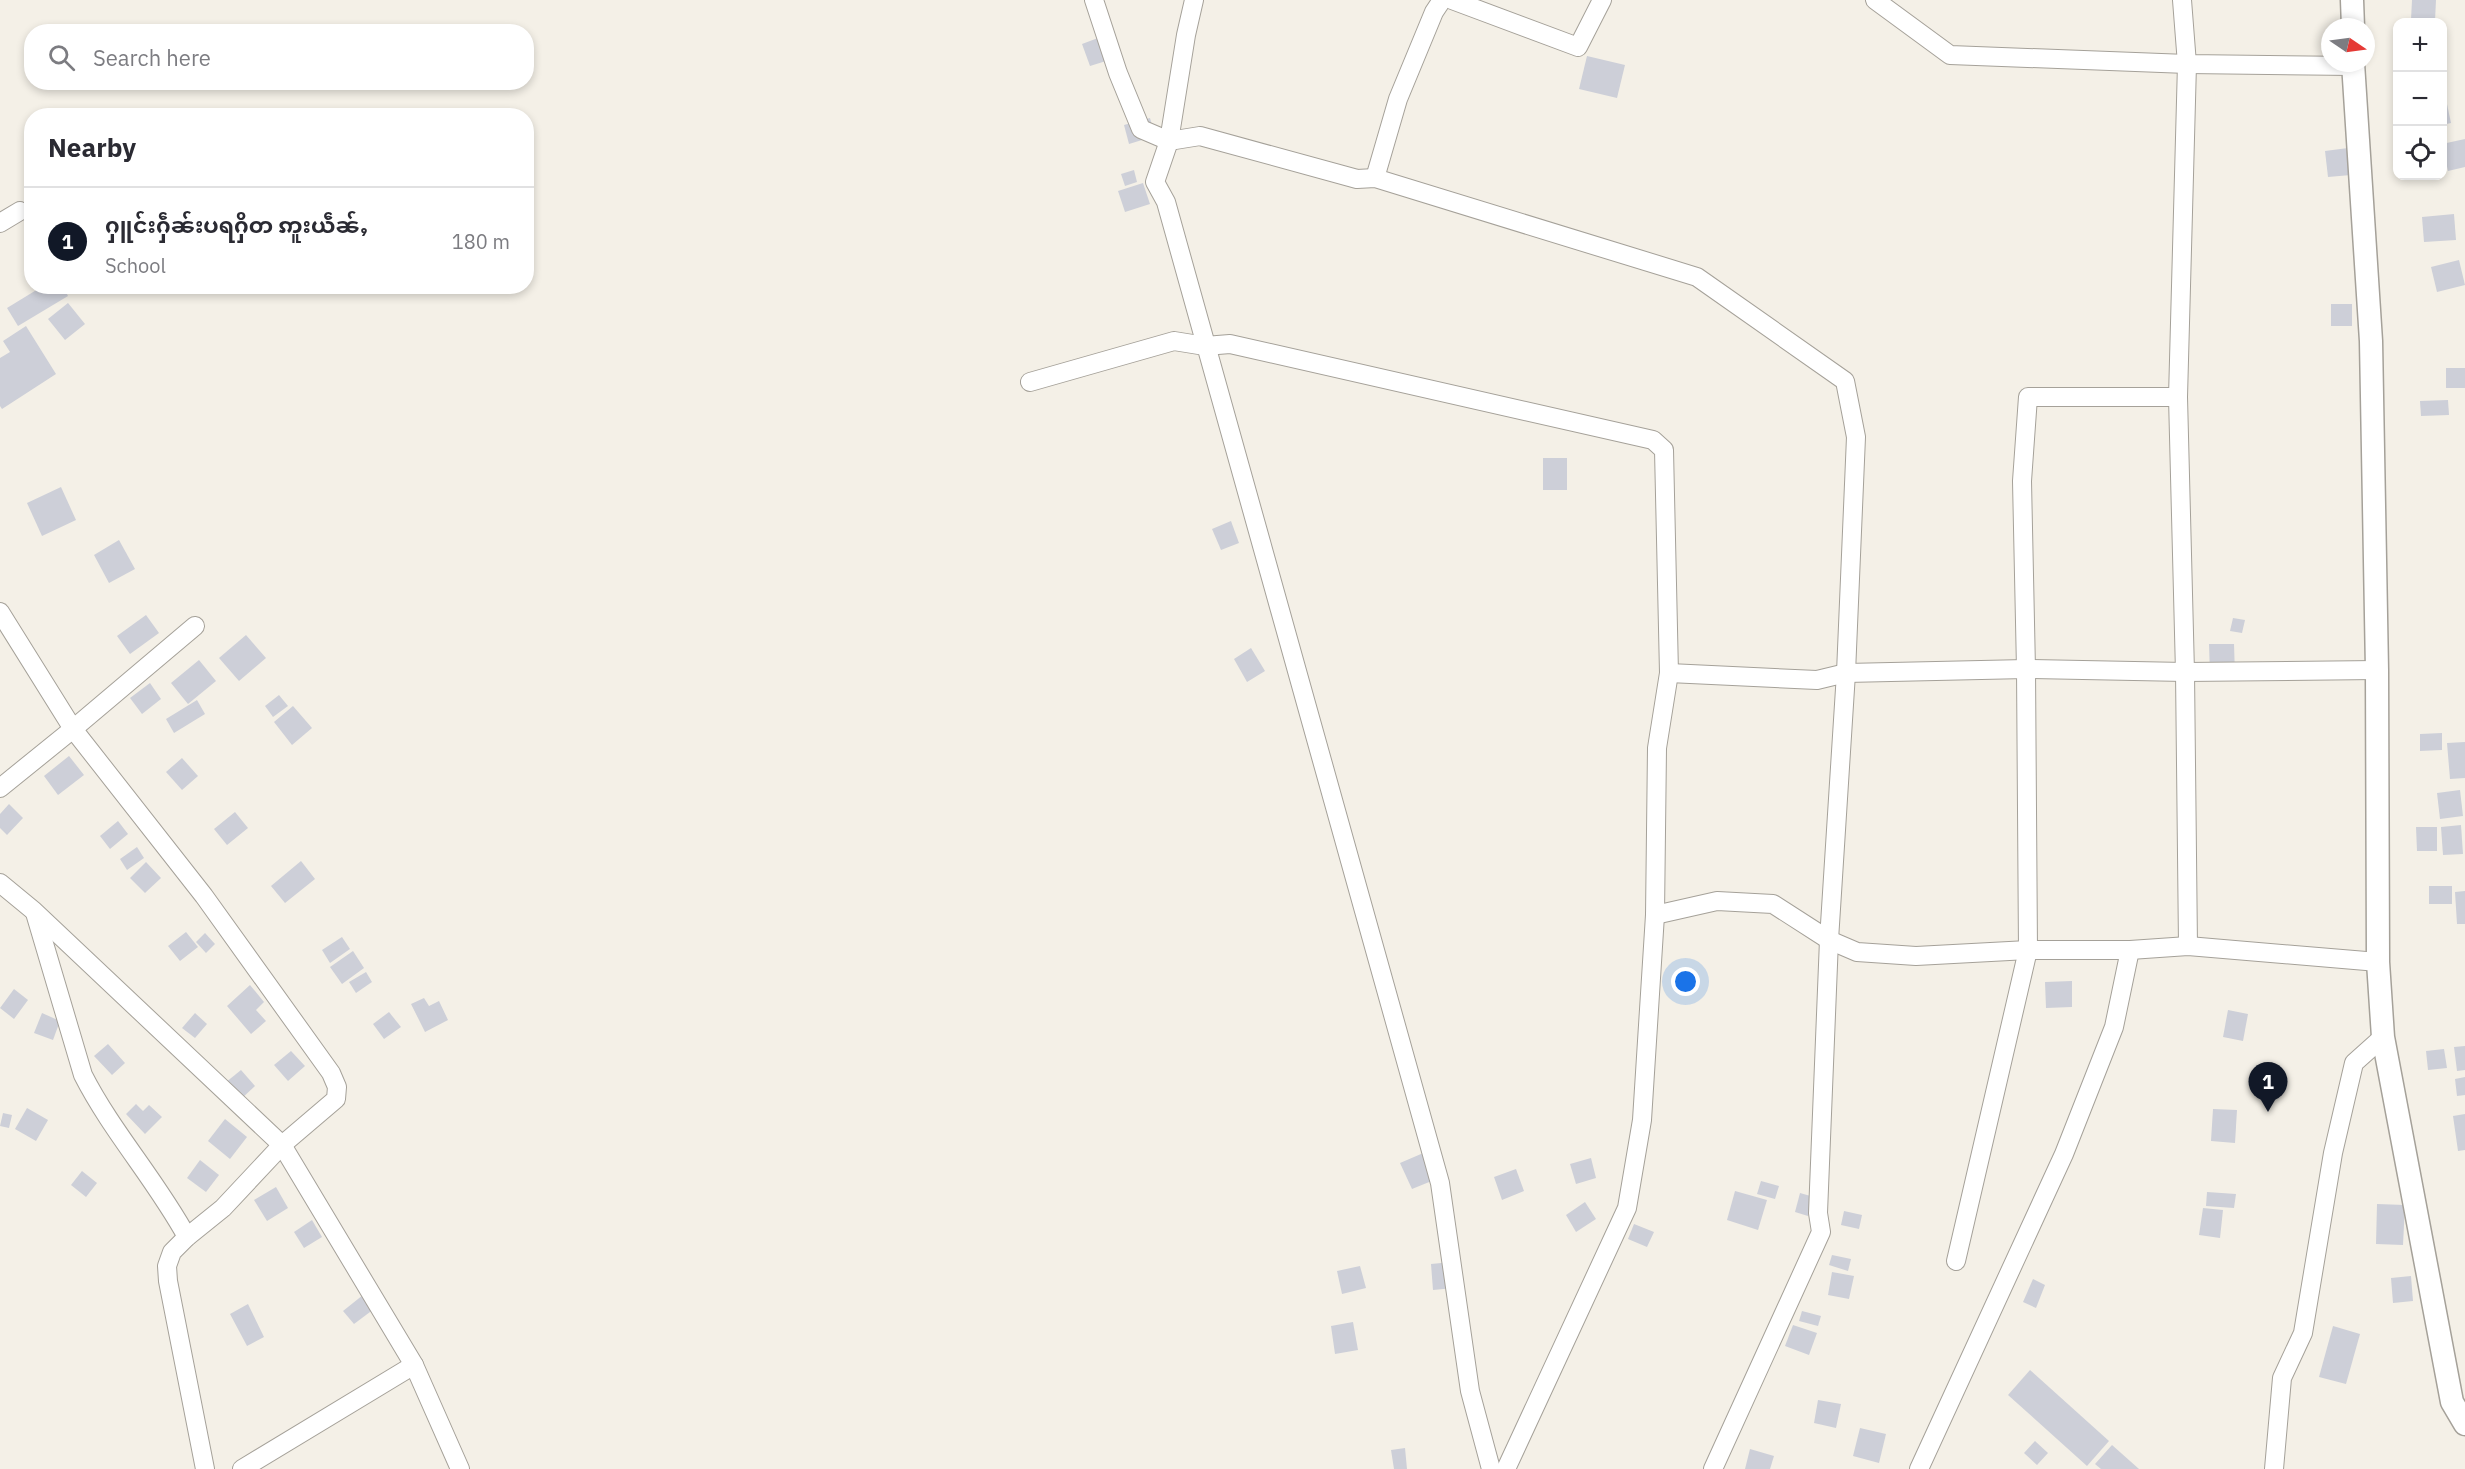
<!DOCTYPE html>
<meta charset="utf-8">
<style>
:root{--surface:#fff;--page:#f2f2f3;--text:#2b2b33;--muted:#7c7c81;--line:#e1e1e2;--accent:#111827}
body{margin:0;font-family:"IBM Plex Sans","Noto Sans Myanmar",sans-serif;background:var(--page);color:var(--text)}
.controls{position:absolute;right:18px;top:18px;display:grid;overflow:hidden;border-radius:12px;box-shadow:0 3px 9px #0003}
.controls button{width:54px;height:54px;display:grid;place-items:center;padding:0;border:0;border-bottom:2px solid var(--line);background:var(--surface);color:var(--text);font:30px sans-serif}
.compass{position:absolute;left:2321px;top:18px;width:54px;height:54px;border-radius:50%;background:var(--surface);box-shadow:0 3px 9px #0003;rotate:103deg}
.you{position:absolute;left:1686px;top:982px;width:21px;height:21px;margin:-15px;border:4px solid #fff;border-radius:50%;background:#1a73e8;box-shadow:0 0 0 9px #1a73e833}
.badge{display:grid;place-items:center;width:39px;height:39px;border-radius:50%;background:var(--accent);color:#fff;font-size:20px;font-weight:700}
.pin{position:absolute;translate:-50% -50px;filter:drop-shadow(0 2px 3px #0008)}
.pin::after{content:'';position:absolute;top:32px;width:21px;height:18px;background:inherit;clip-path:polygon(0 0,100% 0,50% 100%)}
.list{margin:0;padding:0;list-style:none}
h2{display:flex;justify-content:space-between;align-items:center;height:78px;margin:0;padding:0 24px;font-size:26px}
h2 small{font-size:20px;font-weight:400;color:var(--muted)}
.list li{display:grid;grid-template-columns:39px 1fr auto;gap:18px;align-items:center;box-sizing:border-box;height:108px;padding:0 24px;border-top:2px solid var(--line)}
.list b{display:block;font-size:22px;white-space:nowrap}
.list p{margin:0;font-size:20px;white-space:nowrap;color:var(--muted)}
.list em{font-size:20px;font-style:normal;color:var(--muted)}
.icon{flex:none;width:33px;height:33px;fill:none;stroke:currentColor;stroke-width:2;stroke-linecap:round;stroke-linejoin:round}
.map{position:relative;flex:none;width:2465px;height:1469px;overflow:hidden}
.search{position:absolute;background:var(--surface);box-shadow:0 3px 9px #0003;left:24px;top:24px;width:510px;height:66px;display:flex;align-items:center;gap:15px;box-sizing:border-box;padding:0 21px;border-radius:24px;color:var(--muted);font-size:22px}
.panel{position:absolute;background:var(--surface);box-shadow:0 3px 9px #0003;left:24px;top:108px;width:510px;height:186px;border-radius:24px}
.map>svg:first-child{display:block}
</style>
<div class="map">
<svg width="2465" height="1469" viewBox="0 0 2465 1469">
<rect width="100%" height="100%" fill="#f4f0e7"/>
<g fill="#cdcfd8">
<polygon points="2412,0 2436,0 2435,21 2411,20"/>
<polygon points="1098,38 1106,61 1090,66 1082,44"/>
<polygon points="1587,56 1625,65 1617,98 1579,89"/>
<polygon points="2447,104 2451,123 2442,125 2442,105"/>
<polygon points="1150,118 1155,136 1129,144 1124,125"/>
<polygon points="2465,139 2465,167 2448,171 2442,144"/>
<polygon points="2348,148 2351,175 2328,177 2325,151"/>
<polygon points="1134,170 1137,182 1125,186 1121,174"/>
<polygon points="1143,183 1150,204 1125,212 1118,191"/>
<polygon points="2454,214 2456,240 2424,242 2422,217"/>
<polygon points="2459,260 2465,285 2437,292 2431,267"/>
<polygon points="43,286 63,286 68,296 18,326 7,308"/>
<polygon points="68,303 85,324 65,340 48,319"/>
<rect x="2331" y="304" width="21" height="22"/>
<polygon points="26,326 56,374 2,409 0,406 0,358 10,352 3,341"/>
<rect x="2446" y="368" width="19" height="20"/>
<polygon points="2448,400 2449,415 2421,416 2420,401"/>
<rect x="1543" y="458" width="24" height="32"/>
<polygon points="61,487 76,520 42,536 27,503"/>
<polygon points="1231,521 1239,543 1221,550 1212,529"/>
<polygon points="119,540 135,569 109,583 94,555"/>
<polygon points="146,615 159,633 130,654 117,636"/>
<polygon points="2233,618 2245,620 2242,633 2230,631"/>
<polygon points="246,635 266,658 239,681 219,658"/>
<polygon points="2209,644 2234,644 2235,675 2210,676"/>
<polygon points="1251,648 1265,671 1247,682 1234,659"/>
<polygon points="199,660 216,681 188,704 171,683"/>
<polygon points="150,683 161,699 142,714 130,698"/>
<polygon points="279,695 288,706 273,717 265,706"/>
<polygon points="197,700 205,714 174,733 166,719"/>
<polygon points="293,706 312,728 292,745 274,722"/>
<polygon points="2442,733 2442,750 2420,751 2420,734"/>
<polygon points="2465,742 2465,778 2450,779 2447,743"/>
<polygon points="69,756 84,775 58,795 44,776"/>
<polygon points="182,758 198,776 182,790 166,772"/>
<polygon points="2460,790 2463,816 2440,819 2437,793"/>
<polygon points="9,804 23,818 7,835 0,828 0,814"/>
<polygon points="235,812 248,828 227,845 214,829"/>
<polygon points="118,821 128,834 110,849 100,836"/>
<polygon points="2461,825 2463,854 2443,855 2441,827"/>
<polygon points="2416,827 2437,827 2437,851 2417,851"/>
<polygon points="137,847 144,858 127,870 120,859"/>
<polygon points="301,861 315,879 285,903 271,886"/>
<polygon points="146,862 161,878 145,893 130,878"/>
<rect x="2429" y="886" width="23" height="18"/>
<polygon points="2465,891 2465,924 2457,924 2455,892"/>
<polygon points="186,932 198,947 180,961 168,946"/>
<polygon points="205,933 215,944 206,953 196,942"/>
<polygon points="342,937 350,949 330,963 322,950"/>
<polygon points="353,951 364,968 342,984 330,967"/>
<polygon points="366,972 372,982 356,993 349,982"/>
<polygon points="2072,981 2072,1007 2046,1008 2045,982"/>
<polygon points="250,985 264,1002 256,1010 266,1021 251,1034 227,1006"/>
<polygon points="14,989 28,1000 14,1019 0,1008"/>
<polygon points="424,998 429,1006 439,1001 448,1020 425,1032 411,1004"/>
<polygon points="2228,1010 2248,1014 2243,1041 2223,1037"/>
<polygon points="389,1012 401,1027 384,1039 373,1024"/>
<polygon points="42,1013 60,1021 53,1040 34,1033"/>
<polygon points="195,1013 207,1024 195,1038 182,1028"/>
<polygon points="108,1044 125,1063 112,1075 94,1056"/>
<polygon points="2465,1046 2465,1070 2457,1071 2454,1047"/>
<polygon points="2444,1049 2447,1068 2428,1070 2426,1051"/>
<polygon points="291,1051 305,1066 288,1081 274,1065"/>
<polygon points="241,1070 255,1086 240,1100 225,1083"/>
<polygon points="2465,1077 2465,1095 2457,1096 2455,1079"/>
<polygon points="136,1104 143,1111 149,1105 162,1117 145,1134 126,1114"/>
<polygon points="27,1108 48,1120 36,1141 15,1129"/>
<polygon points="2213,1109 2237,1110 2235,1143 2211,1141"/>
<polygon points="3,1113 12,1115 9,1128 0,1126"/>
<polygon points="2465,1114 2465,1150 2458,1151 2453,1116"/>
<polygon points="225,1119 247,1137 230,1159 208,1141"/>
<polygon points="1428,1151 1439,1178 1412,1189 1400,1163"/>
<polygon points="1591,1158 1596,1178 1576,1184 1570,1164"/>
<polygon points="200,1160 219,1175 206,1192 187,1178"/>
<polygon points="1516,1169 1524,1191 1502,1200 1494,1177"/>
<polygon points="82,1171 97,1183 86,1197 71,1185"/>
<polygon points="1761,1181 1779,1186 1775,1199 1757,1194"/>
<polygon points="276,1187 288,1208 267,1221 254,1200"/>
<polygon points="1735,1191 1767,1200 1758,1230 1727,1220"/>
<polygon points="2207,1192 2236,1194 2234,1208 2206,1206"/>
<polygon points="1800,1193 1814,1197 1808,1216 1795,1212"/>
<polygon points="1585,1202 1596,1219 1576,1232 1566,1215"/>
<polygon points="2377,1204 2405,1205 2403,1245 2376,1244"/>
<polygon points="2203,1208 2223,1210 2220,1238 2199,1235"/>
<polygon points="1844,1211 1862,1215 1859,1229 1841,1225"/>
<polygon points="312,1220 322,1237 304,1248 294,1232"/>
<polygon points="1634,1224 1654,1232 1647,1247 1628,1239"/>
<polygon points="1832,1255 1851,1259 1848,1271 1829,1265"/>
<polygon points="1452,1262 1454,1288 1433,1290 1431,1264"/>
<polygon points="1360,1266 1366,1288 1342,1294 1337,1271"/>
<polygon points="1832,1272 1854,1276 1849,1299 1828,1295"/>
<polygon points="2411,1276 2413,1301 2393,1303 2391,1278"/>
<polygon points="2033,1279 2045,1285 2036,1308 2023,1302"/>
<polygon points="363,1295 374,1309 354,1324 343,1311"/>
<polygon points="248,1304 264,1337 247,1346 230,1314"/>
<polygon points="1802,1311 1821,1316 1818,1326 1799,1321"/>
<polygon points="1353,1322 1358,1350 1335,1354 1331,1326"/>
<polygon points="1793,1325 1817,1333 1809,1355 1785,1346"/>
<polygon points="2333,1326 2360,1334 2346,1384 2319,1377"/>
<polygon points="2030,1370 2109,1441 2087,1466 2008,1395"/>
<polygon points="1818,1400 1841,1404 1836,1428 1814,1423"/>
<polygon points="1860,1428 1886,1434 1879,1463 1853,1456"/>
<polygon points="2035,1441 2048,1453 2037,1465 2024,1453"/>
<polygon points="2112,1445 2139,1469 2101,1469 2095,1464"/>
<polygon points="1405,1448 1407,1469 1394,1469 1391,1450"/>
<polygon points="1750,1449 1774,1456 1770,1469 1745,1469"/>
</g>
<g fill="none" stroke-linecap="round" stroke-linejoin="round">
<defs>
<g id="minor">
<polyline points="1094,0 1118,73 1141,129 1169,141 1200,136 1357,179 1375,178 1697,277 1845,381 1856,437 1846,673 1829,940 1818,1213 1821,1232 1713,1469"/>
<polyline points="1194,0 1186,35 1169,141 1155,182 1166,202 1440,1183 1470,1391 1491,1469"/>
<polyline points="1452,0 1578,47 1602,0"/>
<polyline points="1875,0 1950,55 2187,64 2353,66"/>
<polyline points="2182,0 2187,64 2178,397 2185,672 2188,946"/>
<polyline points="1375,178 1398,99 1434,12 1442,0"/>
<polyline points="0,223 20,211"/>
<polyline points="1030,382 1174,341 1205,346 1230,344 1653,440 1664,450 1669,673 1657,748 1655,915 1642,1120 1627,1208 1506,1469"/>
<polyline points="0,612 73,729 204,896 331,1073 337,1087 336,1099 282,1145 223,1208 187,1237 172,1252 167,1266 168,1281 205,1469"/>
<polyline points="1669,673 1817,680 1846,673 2026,669 2185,672 2377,670"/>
<polyline points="0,788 73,729 195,626"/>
<polyline points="0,883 34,911 282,1145 414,1365 460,1469"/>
<path d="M35 913 83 1075C112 1132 156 1180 187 1237"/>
<polyline points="1655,915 1717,901 1773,904 1829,940 1857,952 1916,956 2028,950 2130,950 2188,946 2378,962"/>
<polyline points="1956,1261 2028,950 2026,669 2022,481 2028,397 2178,397"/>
<polyline points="242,1469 414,1365"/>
<polyline points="1919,1469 2064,1154 2114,1027 2130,950"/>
<polyline points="2274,1469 2282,1378 2303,1333 2333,1153 2354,1063 2383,1037"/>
</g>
<g id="tertiary">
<polyline points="2352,0 2353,27"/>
<polyline points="2353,63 2371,341 2377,670 2378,962 2383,1037 2452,1402 2465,1424"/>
</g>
</defs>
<use href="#minor" stroke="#a5a199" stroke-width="20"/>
<use href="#tertiary" stroke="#a5a199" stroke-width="25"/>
<use href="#minor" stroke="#fff" stroke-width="18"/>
<use href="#tertiary" stroke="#fff" stroke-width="22"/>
</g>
</svg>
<div class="controls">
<button>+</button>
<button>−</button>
<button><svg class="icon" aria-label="locate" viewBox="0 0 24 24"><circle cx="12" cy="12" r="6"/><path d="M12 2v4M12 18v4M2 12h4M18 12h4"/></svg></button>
</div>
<svg class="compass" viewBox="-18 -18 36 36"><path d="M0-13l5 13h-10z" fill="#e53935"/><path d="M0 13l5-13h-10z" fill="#7c7c81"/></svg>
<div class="you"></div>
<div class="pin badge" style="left:2268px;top:1112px">1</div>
<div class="search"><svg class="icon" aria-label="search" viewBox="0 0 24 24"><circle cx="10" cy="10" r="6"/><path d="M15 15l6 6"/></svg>Search here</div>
<section class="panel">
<h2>Nearby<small></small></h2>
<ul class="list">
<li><span class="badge">1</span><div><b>ႁူင်းႁဵၼ်းပရႁိတ ဢူးယဵၼ်ႇ</b><p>School</p></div><em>180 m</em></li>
</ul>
</section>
</div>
